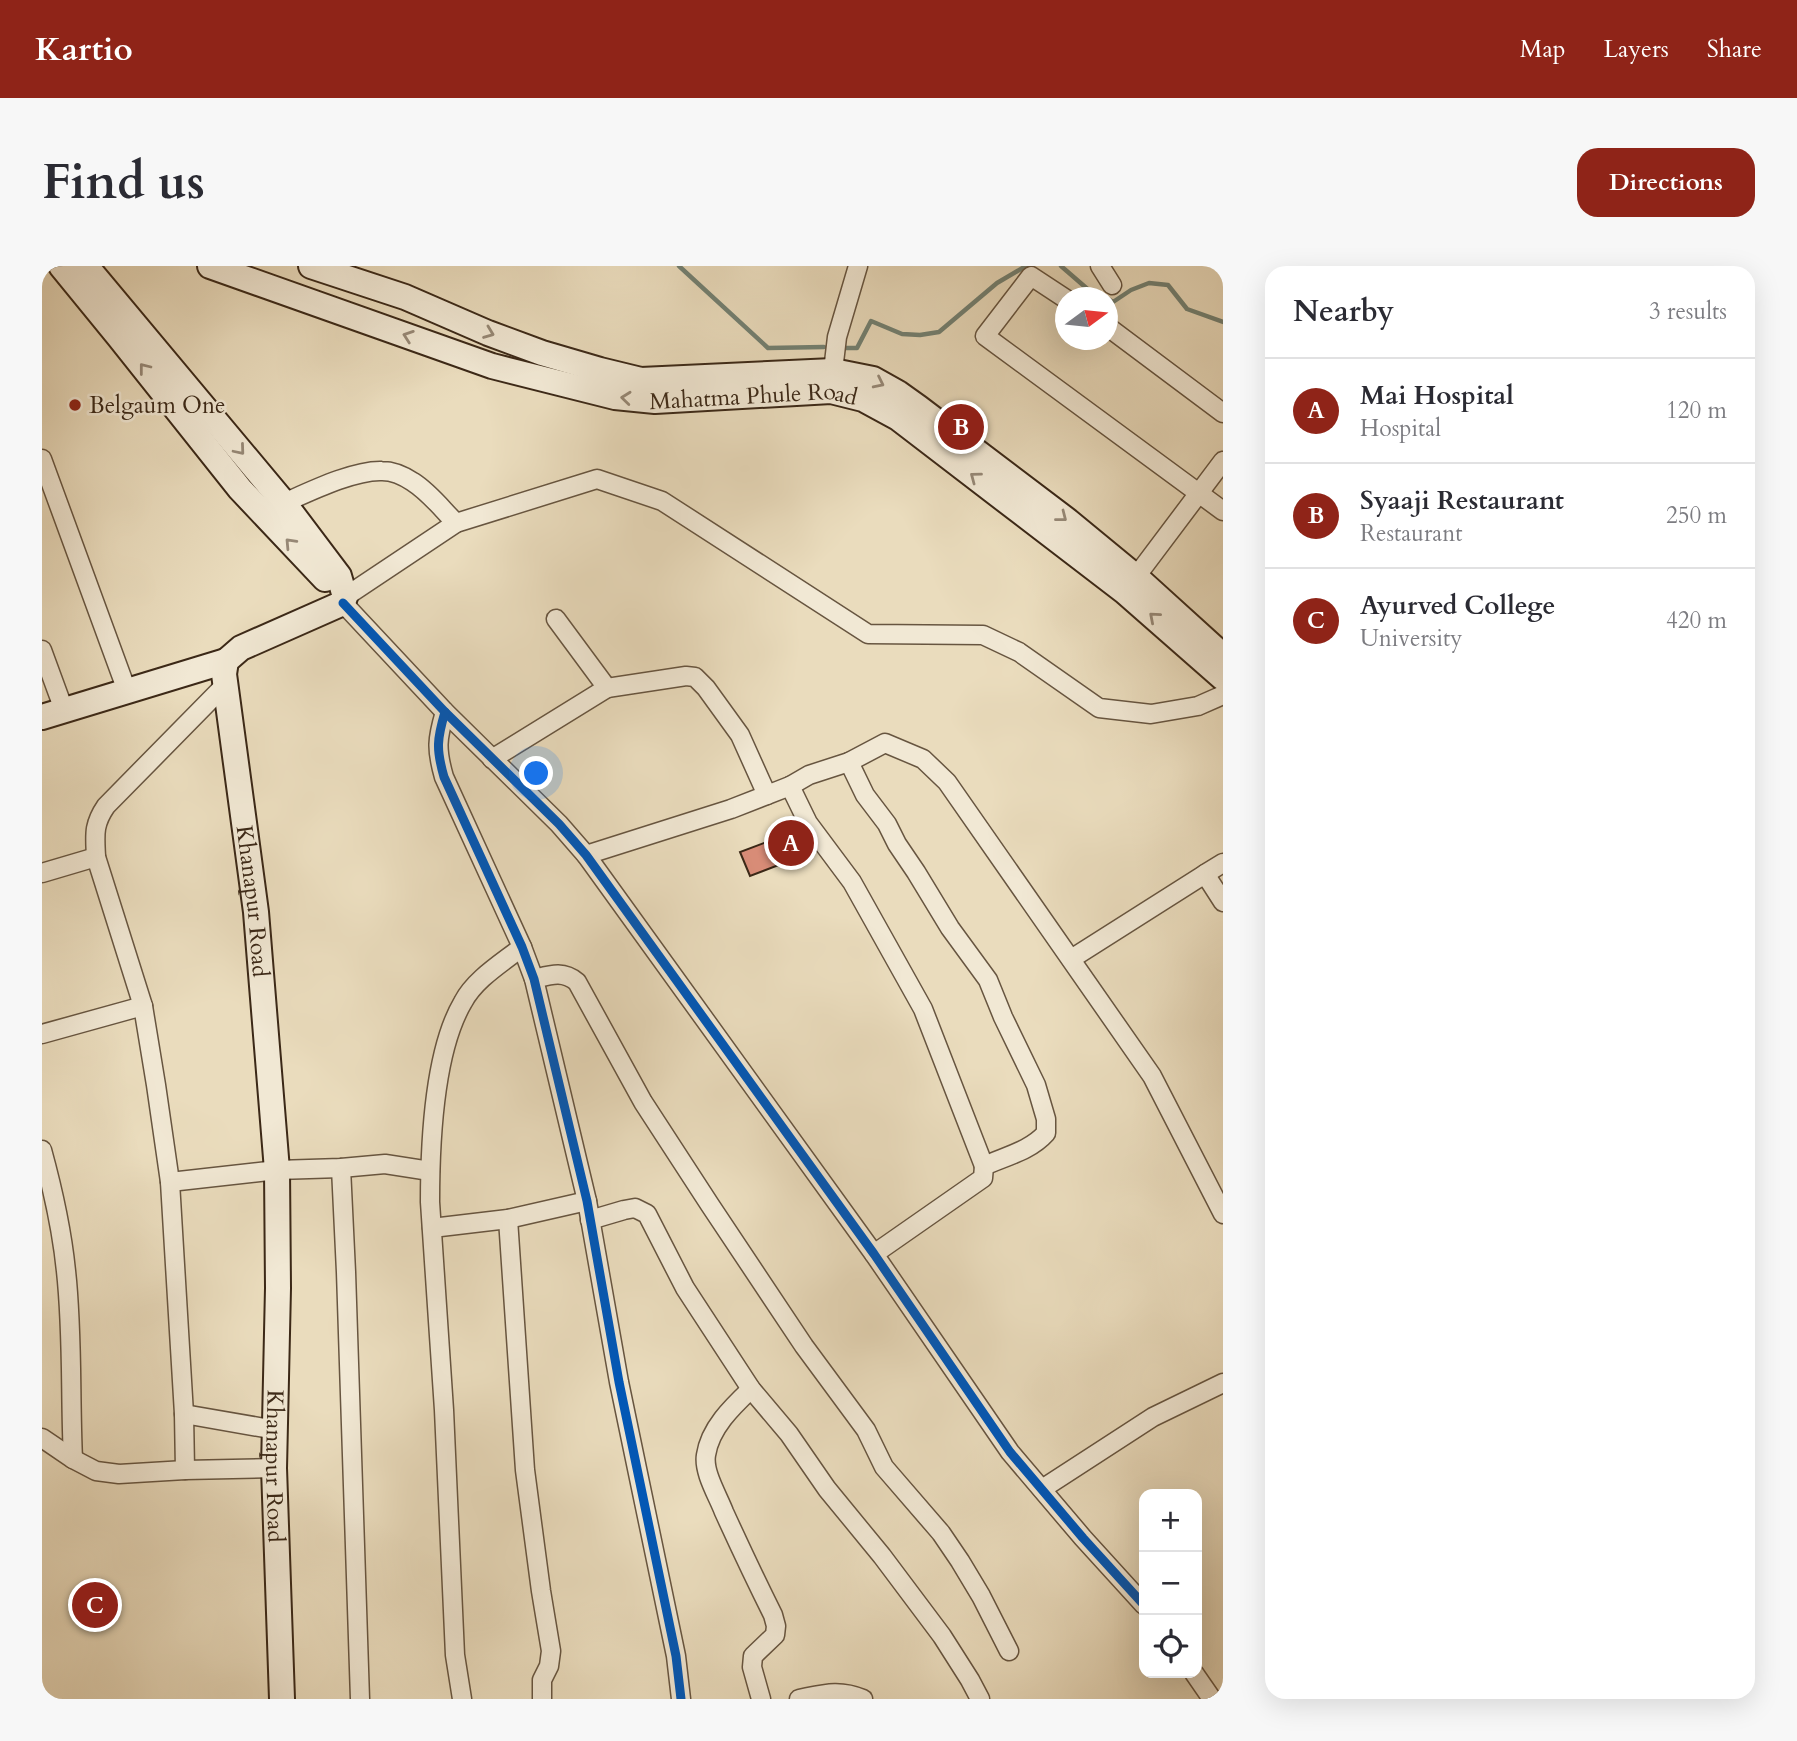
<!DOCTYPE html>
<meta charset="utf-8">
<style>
:root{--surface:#fff;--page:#f7f7f7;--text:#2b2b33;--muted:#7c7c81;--line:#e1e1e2;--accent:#8f2418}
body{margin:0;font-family:Cardo,serif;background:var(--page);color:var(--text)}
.controls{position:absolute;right:21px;bottom:21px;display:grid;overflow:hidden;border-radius:14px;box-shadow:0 7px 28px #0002}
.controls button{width:63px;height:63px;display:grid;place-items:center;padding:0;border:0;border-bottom:2px solid var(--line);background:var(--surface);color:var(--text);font:35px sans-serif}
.compass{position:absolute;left:1013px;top:21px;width:63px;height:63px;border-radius:50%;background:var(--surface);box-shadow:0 7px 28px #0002;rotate:75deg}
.you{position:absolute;left:495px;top:508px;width:24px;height:24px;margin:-18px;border:5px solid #fff;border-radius:50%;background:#1a73e8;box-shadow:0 0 0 10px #1a73e833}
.badge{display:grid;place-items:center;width:46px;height:46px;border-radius:50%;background:var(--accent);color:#fff;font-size:23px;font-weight:700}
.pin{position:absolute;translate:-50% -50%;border:4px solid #fff;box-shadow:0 2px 7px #0006}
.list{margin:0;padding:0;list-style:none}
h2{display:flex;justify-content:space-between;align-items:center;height:91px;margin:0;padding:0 28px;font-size:30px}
h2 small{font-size:23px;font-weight:400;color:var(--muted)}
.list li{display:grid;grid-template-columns:46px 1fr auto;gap:21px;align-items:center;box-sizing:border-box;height:105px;padding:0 28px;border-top:2px solid var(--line)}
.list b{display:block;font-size:26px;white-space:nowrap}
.list p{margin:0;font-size:23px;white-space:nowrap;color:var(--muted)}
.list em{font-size:23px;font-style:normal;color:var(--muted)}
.icon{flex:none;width:38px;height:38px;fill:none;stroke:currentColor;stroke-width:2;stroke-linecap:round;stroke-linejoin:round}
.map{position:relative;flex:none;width:1181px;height:1433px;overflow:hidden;border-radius:21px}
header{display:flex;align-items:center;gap:42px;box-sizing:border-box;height:98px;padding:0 35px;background:var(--accent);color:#fff}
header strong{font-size:33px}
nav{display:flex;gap:38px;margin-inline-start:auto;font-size:24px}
.intro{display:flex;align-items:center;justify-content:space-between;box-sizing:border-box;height:168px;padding:0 42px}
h1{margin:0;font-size:49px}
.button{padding:18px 32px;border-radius:21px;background:var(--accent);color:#fff;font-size:24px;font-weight:700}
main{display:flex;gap:42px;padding:0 42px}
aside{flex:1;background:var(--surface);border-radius:21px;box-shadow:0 7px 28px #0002}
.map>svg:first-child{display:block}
</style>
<header>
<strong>Kartio</strong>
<nav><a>Map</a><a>Layers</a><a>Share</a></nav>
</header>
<div class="intro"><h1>Find us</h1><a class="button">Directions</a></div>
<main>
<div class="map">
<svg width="1181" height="1433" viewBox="0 0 1181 1433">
<rect width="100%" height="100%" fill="#eadcbd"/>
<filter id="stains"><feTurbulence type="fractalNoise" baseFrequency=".00286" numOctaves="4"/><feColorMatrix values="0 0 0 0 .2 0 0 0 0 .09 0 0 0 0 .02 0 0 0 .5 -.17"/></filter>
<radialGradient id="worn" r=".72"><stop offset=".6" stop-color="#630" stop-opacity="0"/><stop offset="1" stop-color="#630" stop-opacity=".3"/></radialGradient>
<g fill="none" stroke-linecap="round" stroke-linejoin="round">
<g stroke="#738173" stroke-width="4.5">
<polyline points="637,0 726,82 782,81"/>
<polyline points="1019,0 1049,26 1062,32"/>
<polyline points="1066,33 1071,36 1089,24 1107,17 1126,19 1145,43 1181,56"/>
<polyline points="802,82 815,82 829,55 860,68 878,69 897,66 955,17 984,0"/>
</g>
</g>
<polygon fill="#d88c77" stroke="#3b2817" stroke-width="2" points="759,563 768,587 708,610 698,586"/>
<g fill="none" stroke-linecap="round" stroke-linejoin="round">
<defs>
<g id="street">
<polyline points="1058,0 1070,19"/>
<polyline points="1024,33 989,10 943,70 1181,245"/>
<polyline points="1066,61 1181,147"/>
<polyline points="791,105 795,71 816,0"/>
<polyline points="0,193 85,425"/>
<path d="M242 237C269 225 312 204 340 205 351 205 362 210 371 216 387 226 400 243 414 257"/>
<polyline points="1087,320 1181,195"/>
<polyline points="303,331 414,257 555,213 620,235 826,368 941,369 977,386 1057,442 1109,448 1156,440 1181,429"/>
<polyline points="301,337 403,446 517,558 544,589 832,988 968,1186 1041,1272 1102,1339"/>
<polyline points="514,353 565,422 644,410 653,411 664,422 698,469 725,529"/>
<polyline points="0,384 22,444"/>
<path d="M403 446C395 473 394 483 402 511L480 681 492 713 545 935 577 1116 634 1390 639 1433"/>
<polyline points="450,493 565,422"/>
<path d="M748 520 766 557 810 616 881 743 942 900C964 890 988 885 1004 867V853L994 819 961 751 946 714 908 662 874 606 855 578 845 558 823 529 807 496"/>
<polyline points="544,589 689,543 748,520 767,509 807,496 843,477 881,493 905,516 1110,810 1181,948"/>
<polyline points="0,607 54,591"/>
<polyline points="1163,608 1181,597"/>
<polyline points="1029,693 1163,608 1181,636"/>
<path d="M492 713C508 709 521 704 535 716L601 836 668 939 762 1080 824 1164 842 1201 899 1267 918 1295 939 1330 967 1385"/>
<polyline points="0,768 101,740"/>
<path d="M0 884C11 924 20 965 24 1005 31 1068 28 1131 31 1193"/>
<polyline points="299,902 304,1006 318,1433"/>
<polyline points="128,916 235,904 299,902 343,898 388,905"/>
<polyline points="466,953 483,1204 499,1325 509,1385 507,1400 500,1414 500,1433"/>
<polyline points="548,954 582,944 593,942 605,948 643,1022 709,1123 747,1168 785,1223 840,1290 900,1370 928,1414 938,1433"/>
<polyline points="390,962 466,953 545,935"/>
<polyline points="832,988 941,912 942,900"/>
<path d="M709 1123C690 1141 668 1162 664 1189 661 1206 676 1230 682 1246 698 1281 714 1315 731 1349L734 1360 733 1369 711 1390 710 1401 719 1433"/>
<polyline points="142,1148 234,1164"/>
<polyline points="0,1172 31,1193 54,1205 77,1208 143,1204 232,1202"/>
<path d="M143 1204 142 1148 128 916 114 819 101 740 54 591C53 569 51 559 64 540L183 419"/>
<polyline points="1000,1223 1111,1151 1181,1117"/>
<polyline points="1152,1407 1170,1433"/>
<path d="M420 1433 413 1389 402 1144 388 936C388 879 392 785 421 736 433 713 460 697 480 681"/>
<path d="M757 1433C782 1428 797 1423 821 1433"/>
</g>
<g id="secondary">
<polyline points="19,0 77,71 198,223 283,313"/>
<path id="s1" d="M44 0 242 237 297 310 303 331 301 337 199 382 184 395 182 408 214 646 235 904 236 1022 232 1202 240 1433"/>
<path id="s2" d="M168 0 450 100 573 131 613 135 789 125 821 133 856 152 1083 326 1181 412"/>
<polyline points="269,0 363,31 446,67 500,87 558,104 599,114 791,105 831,113 856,127 877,142 1026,255 1094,311 1181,390"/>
<polyline points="0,451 184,395"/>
</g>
</defs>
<use href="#street" stroke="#675540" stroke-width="21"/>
<use href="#secondary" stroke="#3b2817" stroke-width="28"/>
<use href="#street" stroke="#f1e8d4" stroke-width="18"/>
<use href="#secondary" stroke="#f1e8d4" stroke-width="24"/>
<defs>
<g id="cycleway">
<polyline points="301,337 403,446 517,558 544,589 832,988 968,1186 1041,1272 1102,1339"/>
<path d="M403 446C395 473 394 483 402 511L480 681 492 713 545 935 577 1116 634 1390 639 1433"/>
</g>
</defs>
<use href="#cycleway" stroke="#f1e8d4" stroke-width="13"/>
<use href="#cycleway" stroke="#0057b8" stroke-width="9"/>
</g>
<defs><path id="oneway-chevron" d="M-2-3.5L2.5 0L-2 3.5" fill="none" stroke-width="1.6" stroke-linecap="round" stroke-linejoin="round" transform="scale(1.75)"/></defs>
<g stroke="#968876">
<use href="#oneway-chevron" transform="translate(447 67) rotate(21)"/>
<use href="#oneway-chevron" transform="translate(366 70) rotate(-161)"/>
<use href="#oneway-chevron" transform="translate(102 102) rotate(-128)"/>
<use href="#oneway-chevron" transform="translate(837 117) rotate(26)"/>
<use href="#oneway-chevron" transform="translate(584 132) rotate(-174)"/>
<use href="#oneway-chevron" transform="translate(198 184) rotate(50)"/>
<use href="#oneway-chevron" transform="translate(933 211) rotate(-143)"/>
<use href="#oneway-chevron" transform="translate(1020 251) rotate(38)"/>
<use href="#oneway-chevron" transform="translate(248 277) rotate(-133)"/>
<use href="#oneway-chevron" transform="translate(1112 351) rotate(-139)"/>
</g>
<circle fill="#8f2418" stroke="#f1e8d4" stroke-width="2.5" cx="33" cy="139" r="7"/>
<g text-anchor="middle" stroke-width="5" stroke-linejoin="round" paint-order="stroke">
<g font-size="23" fill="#3b2817" stroke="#f1e8d4">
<text dy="8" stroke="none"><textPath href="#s2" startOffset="565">Mahatma Phule Road</textPath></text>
<text dy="8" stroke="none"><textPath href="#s1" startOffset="802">Khanapur Road</textPath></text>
<text dy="8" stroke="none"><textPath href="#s1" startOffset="1368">Khanapur Road</textPath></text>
</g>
<g font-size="23" fill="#3b2817" stroke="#f1e8d4" text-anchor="start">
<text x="47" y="147">Belgaum One</text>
</g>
</g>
<rect width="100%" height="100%" filter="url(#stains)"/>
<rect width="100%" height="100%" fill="url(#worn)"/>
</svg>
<div class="controls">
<button>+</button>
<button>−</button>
<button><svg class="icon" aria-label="locate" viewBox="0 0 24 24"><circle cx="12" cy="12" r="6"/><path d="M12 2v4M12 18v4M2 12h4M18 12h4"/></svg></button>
</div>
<svg class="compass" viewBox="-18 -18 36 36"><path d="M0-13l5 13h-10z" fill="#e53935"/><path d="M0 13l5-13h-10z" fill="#7c7c81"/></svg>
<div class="you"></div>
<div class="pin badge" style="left:749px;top:577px">A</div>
<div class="pin badge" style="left:919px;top:161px">B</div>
<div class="pin badge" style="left:53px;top:1339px">C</div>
</div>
<aside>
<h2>Nearby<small>3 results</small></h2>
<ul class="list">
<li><span class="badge">A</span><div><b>Mai Hospital</b><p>Hospital</p></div><em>120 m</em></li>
<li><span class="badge">B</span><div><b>Syaaji Restaurant</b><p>Restaurant</p></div><em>250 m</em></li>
<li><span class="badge">C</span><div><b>Ayurved College</b><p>University</p></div><em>420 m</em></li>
</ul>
</aside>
</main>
